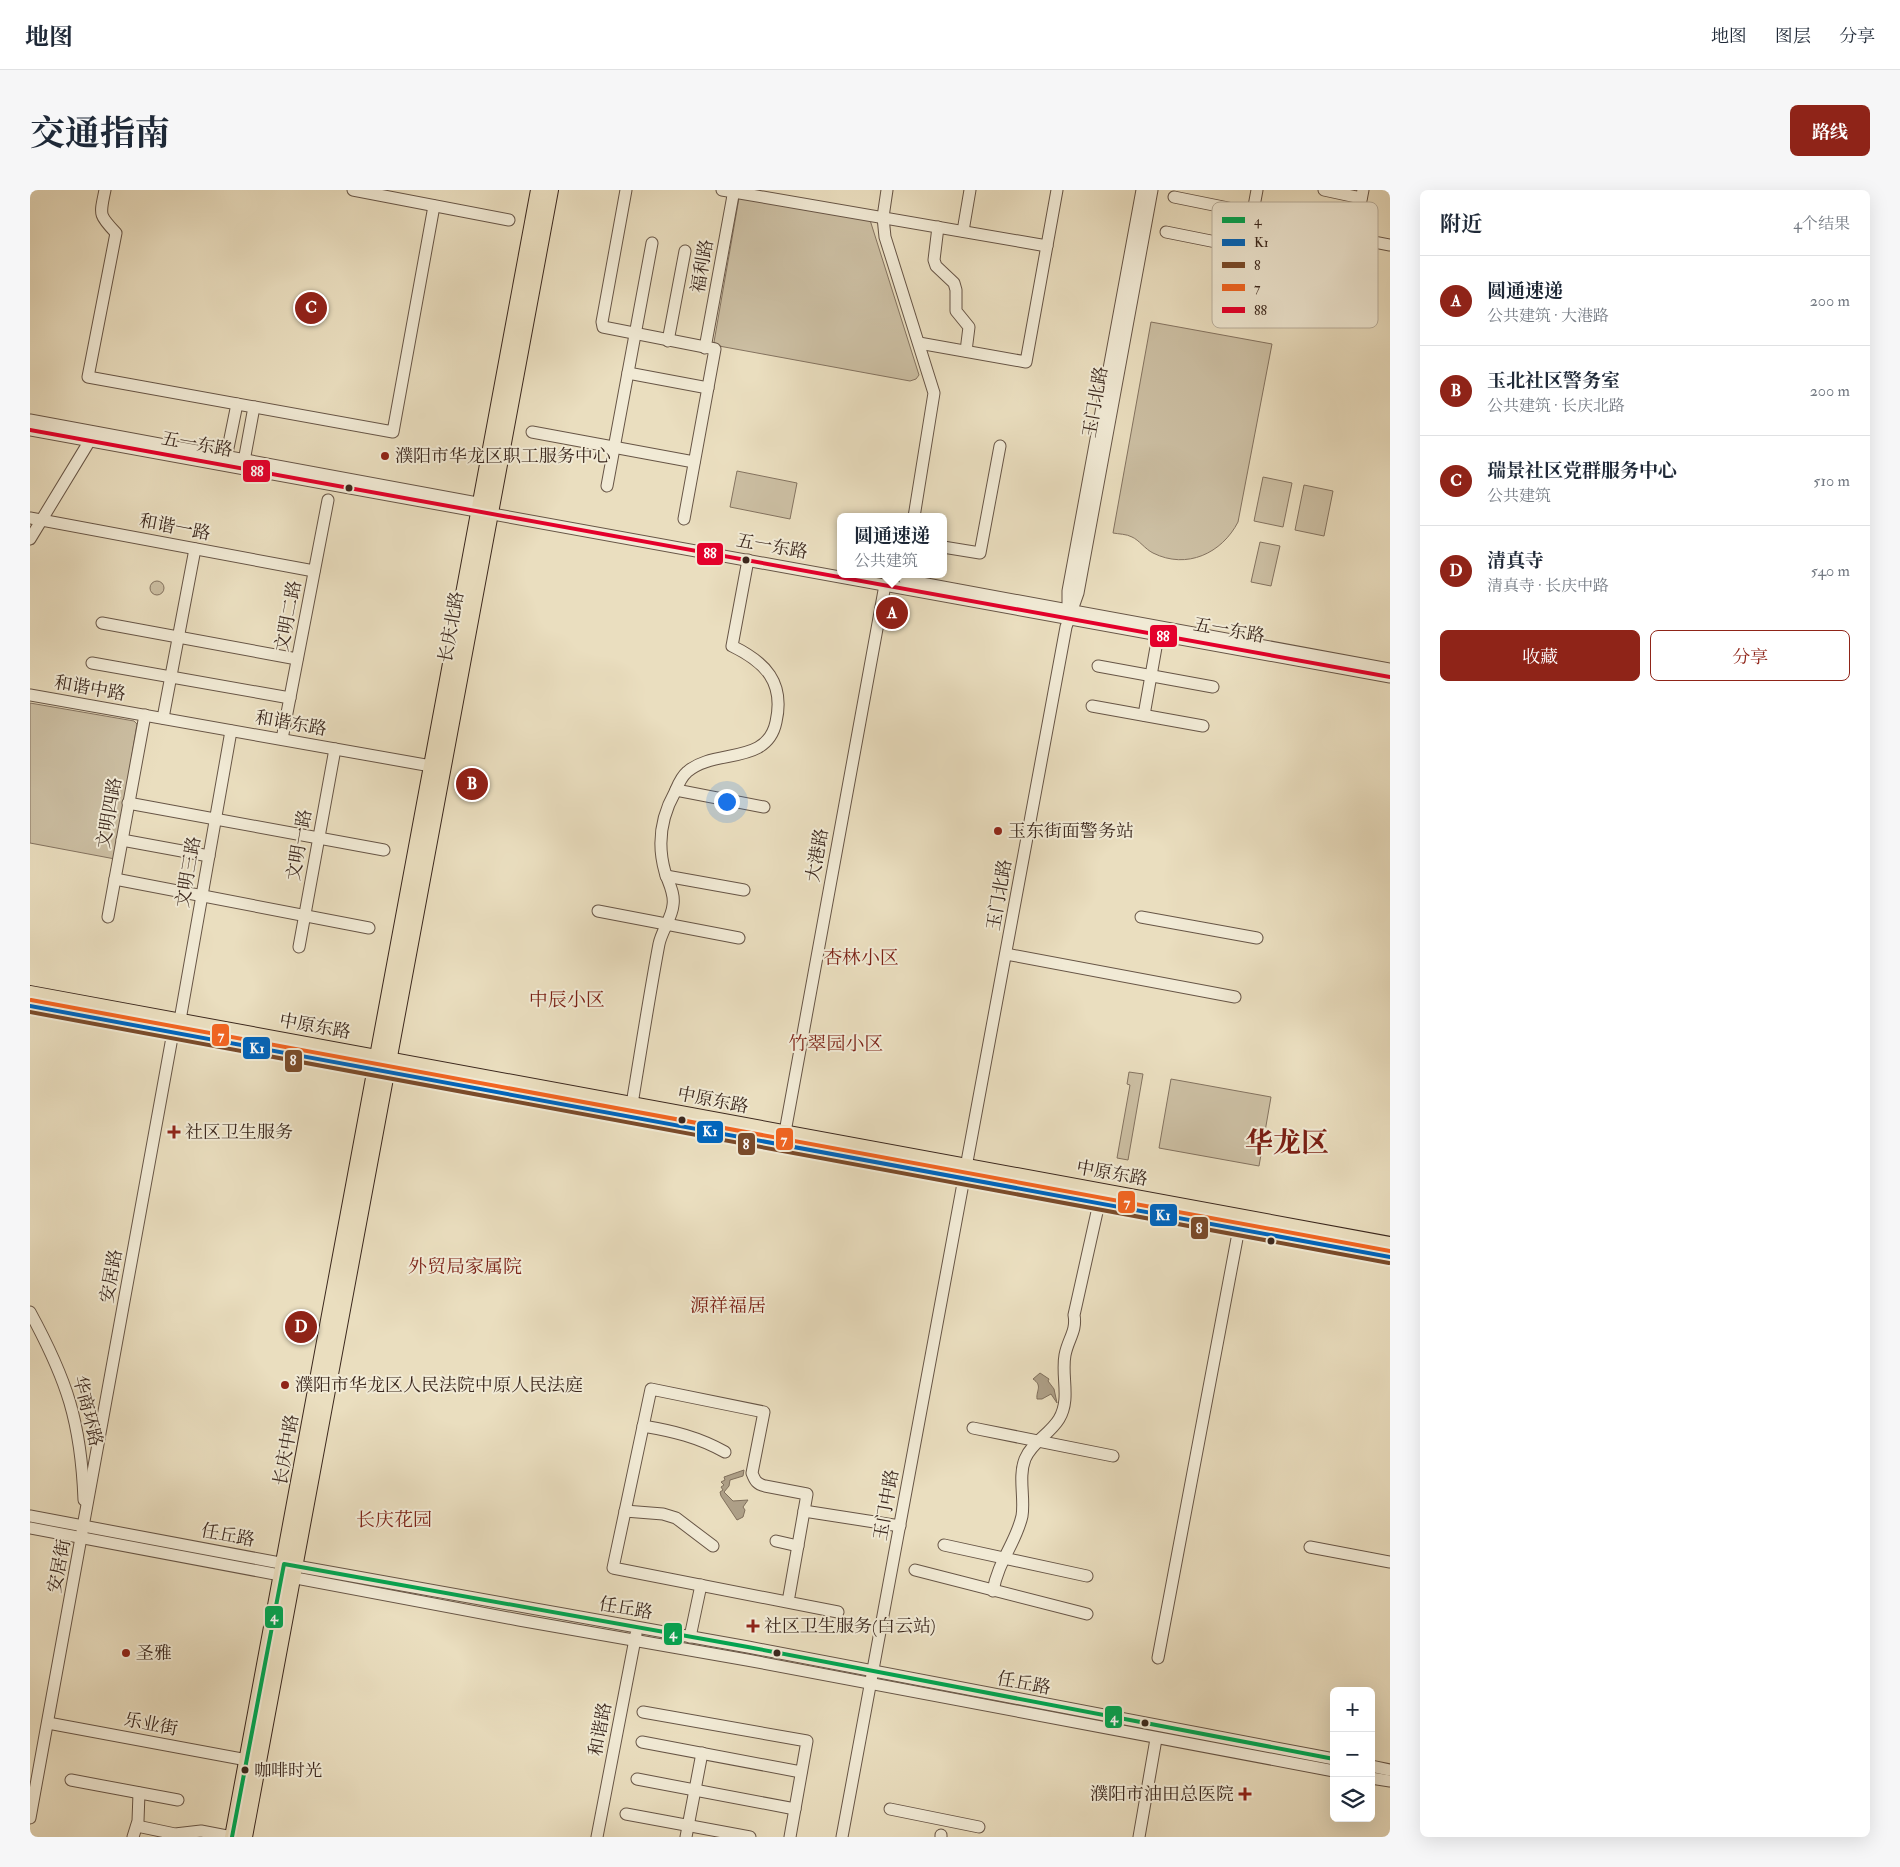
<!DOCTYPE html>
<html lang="zh">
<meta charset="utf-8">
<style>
:root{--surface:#fff;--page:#f6f6f7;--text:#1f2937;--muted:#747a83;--line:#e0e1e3;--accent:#8f2418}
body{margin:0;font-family:"IM FELL Double Pica","Noto Serif SC",serif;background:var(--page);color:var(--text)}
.controls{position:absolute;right:15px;bottom:15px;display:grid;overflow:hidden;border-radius:8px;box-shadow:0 5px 20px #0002}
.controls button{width:45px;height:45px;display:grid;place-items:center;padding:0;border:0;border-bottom:1px solid var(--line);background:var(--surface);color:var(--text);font:25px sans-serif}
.you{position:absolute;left:696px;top:611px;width:18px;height:18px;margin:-12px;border:4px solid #fff;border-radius:50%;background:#1a73e8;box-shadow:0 0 0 8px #1a73e833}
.badge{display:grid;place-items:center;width:32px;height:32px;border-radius:50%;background:var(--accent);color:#fff;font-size:16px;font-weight:700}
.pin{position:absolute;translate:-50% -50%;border:2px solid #fff;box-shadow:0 1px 5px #0006}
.popup{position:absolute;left:807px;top:323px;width:110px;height:65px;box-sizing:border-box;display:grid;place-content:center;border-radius:8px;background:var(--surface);filter:drop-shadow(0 1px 4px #0005);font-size:16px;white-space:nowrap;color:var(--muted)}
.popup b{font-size:19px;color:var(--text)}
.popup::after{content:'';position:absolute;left:50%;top:100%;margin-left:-10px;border:10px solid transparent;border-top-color:var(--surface)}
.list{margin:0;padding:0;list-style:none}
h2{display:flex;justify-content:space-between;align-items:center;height:65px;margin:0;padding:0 20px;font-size:21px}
h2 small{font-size:16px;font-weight:400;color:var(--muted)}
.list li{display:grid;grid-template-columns:32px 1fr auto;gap:15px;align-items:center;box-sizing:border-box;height:90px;padding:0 20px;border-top:1px solid var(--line)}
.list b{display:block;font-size:19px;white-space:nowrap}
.list p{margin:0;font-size:16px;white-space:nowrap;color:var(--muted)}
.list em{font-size:16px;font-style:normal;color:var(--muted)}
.actions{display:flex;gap:10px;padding:15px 20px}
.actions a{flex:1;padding:11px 0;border:1px solid var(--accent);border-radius:8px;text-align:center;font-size:18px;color:var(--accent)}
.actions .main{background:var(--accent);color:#fff}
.icon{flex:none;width:28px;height:28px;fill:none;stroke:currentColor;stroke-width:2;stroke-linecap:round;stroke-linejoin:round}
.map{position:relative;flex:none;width:1360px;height:1647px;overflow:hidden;border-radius:8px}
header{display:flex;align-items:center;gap:30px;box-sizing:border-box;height:70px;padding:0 25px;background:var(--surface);border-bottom:1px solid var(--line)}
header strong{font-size:24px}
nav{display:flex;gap:28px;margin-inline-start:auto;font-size:18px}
.intro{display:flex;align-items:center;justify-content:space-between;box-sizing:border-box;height:120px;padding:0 30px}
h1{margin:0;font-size:35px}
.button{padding:12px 22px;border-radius:8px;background:var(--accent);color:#fff;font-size:18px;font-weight:700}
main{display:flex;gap:30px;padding:0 30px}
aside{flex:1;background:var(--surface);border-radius:8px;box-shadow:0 5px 20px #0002}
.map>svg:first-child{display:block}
</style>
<header>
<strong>地图</strong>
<nav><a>地图</a><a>图层</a><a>分享</a></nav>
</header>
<div class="intro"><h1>交通指南</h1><a class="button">路线</a></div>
<main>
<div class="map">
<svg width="1360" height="1647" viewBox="0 0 1360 1647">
<rect width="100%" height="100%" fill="#eadebf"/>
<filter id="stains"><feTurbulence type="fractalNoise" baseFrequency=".004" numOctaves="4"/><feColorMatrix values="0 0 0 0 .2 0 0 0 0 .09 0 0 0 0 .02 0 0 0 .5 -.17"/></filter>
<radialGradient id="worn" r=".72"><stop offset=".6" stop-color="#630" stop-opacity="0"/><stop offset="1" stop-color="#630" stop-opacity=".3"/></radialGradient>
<g fill="#ccbfa3" stroke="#847360">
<polygon points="709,8 840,30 889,185 886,189 880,191 689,156 684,152"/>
<path d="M1121 132 1242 154 1208 332C1192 363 1157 380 1123 363 1115 359 1109 350 1102 347 1097 344 1088 344 1083 343Z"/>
<polygon points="707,281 767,293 760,329 700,317"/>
<polygon points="1233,287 1262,293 1253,337 1224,331"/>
<polygon points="1274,295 1303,301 1294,346 1265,340"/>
<polygon points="1230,352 1250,356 1241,396 1221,392"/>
<circle cx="127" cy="398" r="7"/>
<polygon points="0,513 104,531 107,534 85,669 0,653"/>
<polygon points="1099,882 1113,884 1098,970 1087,968 1100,895 1097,894"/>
<polygon points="1141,889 1241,907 1229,976 1129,958"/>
</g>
<g fill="#aea088" stroke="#80705d">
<path d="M1010 1183 1019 1189 1018 1191 1024 1199 1027 1213 1021 1204 1012 1209H1007C1006 1200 1013 1196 1003 1189Z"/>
<polygon points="714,1280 713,1286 700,1290 699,1296 694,1302 703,1311 718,1310 713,1317 715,1320 713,1327 707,1330 691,1306 690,1302 693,1300 691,1297 694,1295 691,1292 695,1290 694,1287"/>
</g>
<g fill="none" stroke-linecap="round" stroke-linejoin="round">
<defs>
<g id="minor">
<path d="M75 0C70 25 68 24 86 43L58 187 363 242 404 16"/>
<polyline points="323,0 479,30"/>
<polyline points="596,0 572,132 573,137 685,159 654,329"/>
<polyline points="692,0 1017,56"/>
<polyline points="857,0 853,27 855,47 904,203 884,327"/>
<polyline points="1294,0 1331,8"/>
<polyline points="1144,7 1223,23"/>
<polyline points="1222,28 1360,55"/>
<polyline points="908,37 904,70 906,76 924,93 926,100 926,121 939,137 936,161"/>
<polyline points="933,41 940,0"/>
<polyline points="1136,42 1216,58"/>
<polyline points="1215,65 1227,0"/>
<polyline points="1214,69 1316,88 1333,0"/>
<polyline points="638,151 655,61"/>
<polyline points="889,153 996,172 1027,0"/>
<polyline points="675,158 704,0"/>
<polyline points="598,183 678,198"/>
<polyline points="0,230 458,315"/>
<polyline points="0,240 1360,487"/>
<polyline points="502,242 664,272"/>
<polyline points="196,268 207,214"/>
<polyline points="214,271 224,217"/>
<polyline points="577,296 622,53"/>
<polyline points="0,328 284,381"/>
<polyline points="0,349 62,247"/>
<polyline points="913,357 950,363 970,256"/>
<polyline points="875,390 1360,479"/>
<polyline points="1038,419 1038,401 1112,0"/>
<polyline points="72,433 267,469"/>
<polyline points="62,473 260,508"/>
<polyline points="1068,476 1183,497"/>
<polyline points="0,505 401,576"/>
<polyline points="1062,516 1173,536"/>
<polyline points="1114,525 1128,446"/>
<polyline points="133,528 165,359"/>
<polyline points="252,549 298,310"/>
<polyline points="646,600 734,617"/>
<polyline points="98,613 354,660"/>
<polyline points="92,650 179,666"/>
<polyline points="636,686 714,700"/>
<polyline points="85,689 339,738"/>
<polyline points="568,721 709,748"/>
<polyline points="78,727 115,525"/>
<polyline points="1111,727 1227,748"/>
<polyline points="269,757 305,559"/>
<polyline points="976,764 1205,807"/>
<polyline points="150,830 201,541"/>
<path d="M602 914C611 860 619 807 629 754 632 740 642 728 643 715 645 703 638 692 635 682 627 654 631 627 645 602 648 595 651 587 657 582 684 558 737 576 746 532 755 492 735 472 702 456L718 370"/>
<polyline points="755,942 855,395"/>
<path d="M0 1122C37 1190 51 1232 54 1310"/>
<path d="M613 1236C643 1241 668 1247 695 1262"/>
<polyline points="943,1238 1083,1266"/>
<polyline points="595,1321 633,1324 646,1328 683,1356"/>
<polyline points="774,1321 870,1336"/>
<polyline points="0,1326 266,1376 718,1457 1304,1569"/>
<polyline points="0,1338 489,1430 717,1470 1304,1581"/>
<polyline points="746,1351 768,1356"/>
<polyline points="914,1355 1057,1386"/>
<polyline points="1280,1357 1360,1372"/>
<polyline points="885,1380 1057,1424"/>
<path d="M963 1401C968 1371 986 1353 992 1326 995 1308 988 1287 995 1269 1002 1252 1020 1244 1029 1229 1041 1209 1031 1186 1035 1165 1038 1149 1047 1141 1044 1125L1069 1013"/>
<path d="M758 1412 777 1304 735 1296C727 1294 725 1291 722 1283L734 1222 621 1199 583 1378 808 1422"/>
<polyline points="660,1447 671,1395"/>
<polyline points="1128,1468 1209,1038"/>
<polyline points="613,1522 777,1551 760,1647"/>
<polyline points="18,1533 217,1570"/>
<polyline points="612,1552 771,1582"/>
<polyline points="1341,1576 1360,1580"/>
<polyline points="1341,1588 1360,1591"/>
<polyline points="607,1589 765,1619"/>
<polyline points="41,1590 148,1610"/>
<polyline points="860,1619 949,1637"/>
<polyline points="596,1624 720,1647"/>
<polyline points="0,1628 143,842"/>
<polyline points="107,1636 145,1644 171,1641 202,1647"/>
<polyline points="103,1647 108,1631 109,1603"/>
<polyline points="567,1647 606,1444"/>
<polyline points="656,1647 672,1563"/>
<polyline points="812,1647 1036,437 1048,403 1122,0"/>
<polyline points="911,1647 911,1645"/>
<polyline points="1109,1647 1126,1549"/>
</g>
<g id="major">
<polyline points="0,803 1360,1054"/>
<polyline points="0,816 1360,1067"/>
<polyline points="202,1647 508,0"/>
<polyline points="215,1647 521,0"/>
</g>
</defs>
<use href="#minor" stroke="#675546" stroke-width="13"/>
<use href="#major" stroke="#3b271d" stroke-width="16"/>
<use href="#minor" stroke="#f1ead5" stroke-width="11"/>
<use href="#major" stroke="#eadebf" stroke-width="14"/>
<defs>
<polyline id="bus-1" points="202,1647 254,1374 718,1457 1304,1569"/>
<polyline id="bus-2" points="0,816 1360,1067"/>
<polyline id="bus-3" points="0,822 1359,1073"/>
<polyline id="bus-4" points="1,810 1360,1061"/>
<polyline id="bus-5" points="0,240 1360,487"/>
</defs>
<use href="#bus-1" stroke="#f1ead5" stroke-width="8"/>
<use href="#bus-2" stroke="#f1ead5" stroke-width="8"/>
<use href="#bus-3" stroke="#f1ead5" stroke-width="8"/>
<use href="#bus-4" stroke="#f1ead5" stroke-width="8"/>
<use href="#bus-5" stroke="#f1ead5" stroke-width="8"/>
<use href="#bus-1" stroke="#00a651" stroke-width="4"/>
<use href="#bus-2" stroke="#0065bd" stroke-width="4"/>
<use href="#bus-3" stroke="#7a4b2a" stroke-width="4"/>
<use href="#bus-4" stroke="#f26522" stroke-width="4"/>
<use href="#bus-5" stroke="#e4002b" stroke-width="4"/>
</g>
<g fill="#8f2418" stroke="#f1ead5" stroke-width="2">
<circle cx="355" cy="266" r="5"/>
<circle cx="968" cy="641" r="5"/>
<path d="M141.5 934.5h5v5h5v5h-5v5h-5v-5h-5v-5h5z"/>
<circle cx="255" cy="1195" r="5"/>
<path d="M720.5 1428.5h5v5h5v5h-5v5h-5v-5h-5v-5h5z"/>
<circle cx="96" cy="1463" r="5"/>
<path d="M1212.5 1596.5h5v5h5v5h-5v5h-5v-5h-5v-5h5z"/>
</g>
<g fill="#3b271d" stroke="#f1ead5" stroke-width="2">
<circle cx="319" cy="298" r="4.5"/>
<circle cx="716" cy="370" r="4.5"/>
<circle cx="652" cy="930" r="4.5"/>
<circle cx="1241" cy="1051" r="4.5"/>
<circle cx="747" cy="1463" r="4.5"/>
<circle cx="1115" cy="1533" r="4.5"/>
<circle cx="215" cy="1580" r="4.5"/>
</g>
<g text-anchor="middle" stroke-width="4" stroke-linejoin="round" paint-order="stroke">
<g font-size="17" fill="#3b271d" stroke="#f1ead5" text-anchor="start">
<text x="224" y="1586">咖啡时光</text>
</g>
<g font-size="18" fill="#3b271d" stroke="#f1ead5">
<text transform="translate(672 76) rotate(-80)" y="6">福利路</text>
<text transform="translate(1065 212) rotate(-80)" y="6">玉门北路</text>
<text transform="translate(167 254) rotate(10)" y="6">五一东路</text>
<text transform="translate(145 337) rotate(11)" y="6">和谐一路</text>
<text transform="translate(742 356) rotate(10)" y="6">五一东路</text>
<text transform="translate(258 426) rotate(-79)" y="6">文明二路</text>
<text transform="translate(421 437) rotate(-80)" y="6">长庆北路</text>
<text transform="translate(1199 440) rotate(10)" y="6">五一东路</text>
<text transform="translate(60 498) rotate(10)" y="6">和谐中路</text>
<text transform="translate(261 533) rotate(10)" y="6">和谐东路</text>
<text transform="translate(79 623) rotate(-80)" y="6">文明四路</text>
<text transform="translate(269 655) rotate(-80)" y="6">文明一路</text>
<text transform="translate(787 665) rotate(-80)" y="6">大港路</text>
<text transform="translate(158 682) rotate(-80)" y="6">文明三路</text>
<text transform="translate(969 705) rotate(-80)" y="6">玉门北路</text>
<text transform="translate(285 836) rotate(10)" y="6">中原东路</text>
<text transform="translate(683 910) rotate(11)" y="6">中原东路</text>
<text transform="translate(1082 983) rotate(10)" y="6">中原东路</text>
<text transform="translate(81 1086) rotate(-80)" y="6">安居路</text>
<text transform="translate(58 1221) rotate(76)" y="6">华商环路</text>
<text transform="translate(256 1260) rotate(-80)" y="6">长庆中路</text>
<text transform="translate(856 1315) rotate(-80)" y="6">玉门中路</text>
<text transform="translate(198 1345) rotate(11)" y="6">任丘路</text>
<text transform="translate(29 1376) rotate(-79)" y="6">安居街</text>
<text transform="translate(596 1418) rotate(10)" y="6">任丘路</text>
<text transform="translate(994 1493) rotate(11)" y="6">任丘路</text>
<text transform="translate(121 1534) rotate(11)" y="6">乐业街</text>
<text transform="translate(570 1539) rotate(-79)" y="6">和谐路</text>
</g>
<g font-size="18" fill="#3b271d" stroke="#f1ead5" text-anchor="start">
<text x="365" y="272">濮阳市华龙区职工服务中心</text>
<text x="978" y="647">玉东街面警务站</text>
<text x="155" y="948">社区卫生服务</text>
<text x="265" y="1201">濮阳市华龙区人民法院中原人民法庭</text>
<text x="734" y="1442">社区卫生服务(白云站)</text>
<text x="106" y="1469">圣雅</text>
<text x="1204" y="1610" text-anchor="end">濮阳市油田总医院</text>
</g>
<g font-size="19" fill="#7a1f14" stroke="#f1ead5">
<text x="831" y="774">杏林小区</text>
<text x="537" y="816">中辰小区</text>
<text x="806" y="860">竹翠园小区</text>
<text x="435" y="1083">外贸局家属院</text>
<text x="698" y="1122">源祥福居</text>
<text x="364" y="1336">长庆花园</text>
</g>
<g font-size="28" font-weight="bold" fill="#7a1f14" stroke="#f1ead5">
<text x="1257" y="962">华龙区</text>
</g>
</g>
<rect x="1182" y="12" width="166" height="126" rx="8" fill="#f1ead5" stroke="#bab09e" stroke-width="1"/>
<rect x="1192" y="27" width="23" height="6" fill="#00a651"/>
<rect x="1192" y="49" width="23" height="7" fill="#0065bd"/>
<rect x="1192" y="72" width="23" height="6" fill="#7a4b2a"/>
<rect x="1192" y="94" width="23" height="7" fill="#f26522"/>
<rect x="1192" y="117" width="23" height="6" fill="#e4002b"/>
<g font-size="14" fill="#3b271d">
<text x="1224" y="35">4</text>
<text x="1224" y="57">K1</text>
<text x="1224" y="80">8</text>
<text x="1224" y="102">7</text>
<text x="1224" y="125">88</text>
</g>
<g stroke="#f1ead5" stroke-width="2">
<rect x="212" y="269" width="29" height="24" rx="5" fill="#e4002b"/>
<rect x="666" y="352" width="28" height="24" rx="5" fill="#e4002b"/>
<rect x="1119" y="434" width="29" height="24" rx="5" fill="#e4002b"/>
<rect x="181" y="833" width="19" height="24" rx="5" fill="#f26522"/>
<rect x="212" y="846" width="29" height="24" rx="5" fill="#0065bd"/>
<rect x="254" y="859" width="19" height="24" rx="5" fill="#7a4b2a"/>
<rect x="666" y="930" width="28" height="24" rx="5" fill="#0065bd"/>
<rect x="745" y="937" width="19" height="24" rx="5" fill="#f26522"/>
<rect x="707" y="942" width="19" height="24" rx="5" fill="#7a4b2a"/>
<rect x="1087" y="1000" width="19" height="24" rx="5" fill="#f26522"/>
<rect x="1119" y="1013" width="29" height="24" rx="5" fill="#0065bd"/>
<rect x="1160" y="1026" width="19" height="24" rx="5" fill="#7a4b2a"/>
<rect x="234" y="1415" width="20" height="24" rx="5" fill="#00a651"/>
<rect x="633" y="1432" width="20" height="24" rx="5" fill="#00a651"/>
<rect x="1074" y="1515" width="19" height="24" rx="5" fill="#00a651"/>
</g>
<g font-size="14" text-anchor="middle" font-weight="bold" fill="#fff">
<text x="227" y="286">88</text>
<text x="680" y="368">88</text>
<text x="1133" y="451">88</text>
<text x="191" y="850">7</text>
<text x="227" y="863">K1</text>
<text x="263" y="875">8</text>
<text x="680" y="946">K1</text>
<text x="754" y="954">7</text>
<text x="716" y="959">8</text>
<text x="1097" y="1017">7</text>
<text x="1133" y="1030">K1</text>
<text x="1169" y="1043">8</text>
<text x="244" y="1431">4</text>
<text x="643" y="1448">4</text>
<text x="1084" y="1532">4</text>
</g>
<rect width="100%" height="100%" filter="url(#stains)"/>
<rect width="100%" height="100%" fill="url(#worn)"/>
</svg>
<div class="controls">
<button>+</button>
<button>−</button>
<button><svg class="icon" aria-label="layers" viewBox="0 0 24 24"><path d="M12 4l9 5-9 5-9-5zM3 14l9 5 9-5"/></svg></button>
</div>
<div class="you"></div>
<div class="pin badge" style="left:862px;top:423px">A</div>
<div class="popup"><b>圆通速递</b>公共建筑</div>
<div class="pin badge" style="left:442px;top:594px">B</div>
<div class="pin badge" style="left:281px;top:118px">C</div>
<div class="pin badge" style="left:271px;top:1137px">D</div>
</div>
<aside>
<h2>附近<small>4个结果</small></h2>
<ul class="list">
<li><span class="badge">A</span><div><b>圆通速递</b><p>公共建筑 · 大港路</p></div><em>200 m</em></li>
<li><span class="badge">B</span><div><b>玉北社区警务室</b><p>公共建筑 · 长庆北路</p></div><em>200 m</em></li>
<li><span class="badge">C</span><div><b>瑞景社区党群服务中心</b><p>公共建筑</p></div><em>510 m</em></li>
<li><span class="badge">D</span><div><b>清真寺</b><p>清真寺 · 长庆中路</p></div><em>540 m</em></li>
</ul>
<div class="actions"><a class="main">收藏</a><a>分享</a></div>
</aside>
</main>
